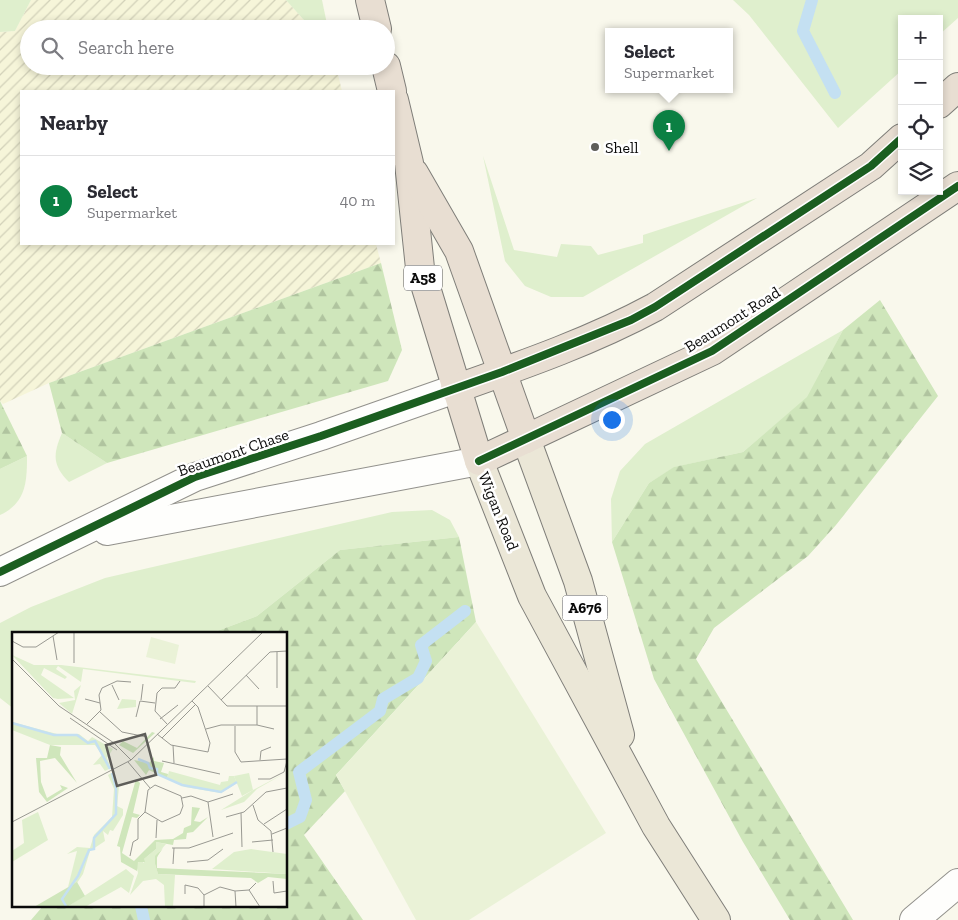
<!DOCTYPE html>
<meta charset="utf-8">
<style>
:root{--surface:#fff;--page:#f7f7f7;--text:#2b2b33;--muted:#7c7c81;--line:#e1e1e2;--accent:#0b8043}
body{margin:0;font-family:"Zilla Slab",serif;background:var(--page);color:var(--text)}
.controls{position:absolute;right:15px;top:15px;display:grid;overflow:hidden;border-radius:0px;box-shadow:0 2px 8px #0003}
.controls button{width:45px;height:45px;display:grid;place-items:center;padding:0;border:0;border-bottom:1px solid var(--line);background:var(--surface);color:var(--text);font:25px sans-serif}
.you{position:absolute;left:611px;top:419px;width:18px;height:18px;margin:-12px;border:4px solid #fff;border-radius:50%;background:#1a73e8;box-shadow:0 0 0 8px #1a73e833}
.badge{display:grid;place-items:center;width:32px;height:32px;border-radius:50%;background:var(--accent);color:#fff;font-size:16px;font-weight:700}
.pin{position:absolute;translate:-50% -41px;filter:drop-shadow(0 1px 2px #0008)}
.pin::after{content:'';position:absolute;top:26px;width:18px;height:15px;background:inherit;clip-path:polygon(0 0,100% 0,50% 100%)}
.popup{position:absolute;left:605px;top:28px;width:128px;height:65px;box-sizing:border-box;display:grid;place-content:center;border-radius:0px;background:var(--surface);filter:drop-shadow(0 1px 4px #0005);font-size:16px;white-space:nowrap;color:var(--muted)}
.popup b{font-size:19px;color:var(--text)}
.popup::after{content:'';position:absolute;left:50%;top:100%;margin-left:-10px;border:10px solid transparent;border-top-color:var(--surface)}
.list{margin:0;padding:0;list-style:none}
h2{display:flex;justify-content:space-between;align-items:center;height:65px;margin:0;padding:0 20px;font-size:21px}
h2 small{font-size:16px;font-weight:400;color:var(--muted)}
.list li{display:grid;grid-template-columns:32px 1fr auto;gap:15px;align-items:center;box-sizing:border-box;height:90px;padding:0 20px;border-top:1px solid var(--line)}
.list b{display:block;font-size:19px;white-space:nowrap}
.list p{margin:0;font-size:16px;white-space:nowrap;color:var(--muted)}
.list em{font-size:16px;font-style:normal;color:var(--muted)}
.icon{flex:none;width:28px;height:28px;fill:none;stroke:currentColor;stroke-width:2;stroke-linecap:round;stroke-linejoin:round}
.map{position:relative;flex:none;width:958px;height:920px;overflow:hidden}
.search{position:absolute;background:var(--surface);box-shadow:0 2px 8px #0003;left:20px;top:20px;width:375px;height:55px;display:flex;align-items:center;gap:12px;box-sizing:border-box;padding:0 18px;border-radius:28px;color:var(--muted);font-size:19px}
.panel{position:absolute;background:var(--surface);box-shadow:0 2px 8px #0003;left:20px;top:90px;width:375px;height:155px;border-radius:0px}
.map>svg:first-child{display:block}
</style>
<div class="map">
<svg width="958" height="920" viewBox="0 0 958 920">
<defs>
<pattern id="farmland-furrows" width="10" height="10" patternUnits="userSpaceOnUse" patternTransform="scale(1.25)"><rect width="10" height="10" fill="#f6f5d9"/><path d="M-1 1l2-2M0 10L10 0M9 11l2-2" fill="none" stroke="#d2d1b9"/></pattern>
<pattern id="forest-firs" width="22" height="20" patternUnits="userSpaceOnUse" patternTransform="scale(1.25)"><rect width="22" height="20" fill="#cfe6bb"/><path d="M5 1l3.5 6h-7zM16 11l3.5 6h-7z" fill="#b0c49f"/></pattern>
</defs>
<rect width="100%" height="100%" fill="#f9f8ec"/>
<polygon fill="url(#farmland-furrows)" points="31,0 286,0 312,29 29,29 29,66 336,66 342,91 21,91 21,244 376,244 381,263 49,383 3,404 0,401 0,32 15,31"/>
<g fill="#dfefcd">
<polygon points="0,0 31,0 15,31 0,32"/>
<polygon points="286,0 322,0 328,29 312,29"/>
<polygon points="733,0 958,0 958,18 939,35 939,19 902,19 902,70 838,128 749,15"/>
<polygon points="483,156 514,250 557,257 561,244 591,246 598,255 643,243 643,235 757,198 583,297 551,297 525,286 505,261"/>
<polygon points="843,330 808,397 743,452 675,467 649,483 612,542 611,499 620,471 645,444"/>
<path d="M62 433 107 463 69 482C52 465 53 454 62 433Z"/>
<path d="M27 456C27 482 26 503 0 515V469Z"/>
<polygon points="432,510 450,520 459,537 340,550 257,616 209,634 14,634 14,709 0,698 0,623 31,607 105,578 392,512"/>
</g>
<g fill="url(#forest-firs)">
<polygon points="381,263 402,350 388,381 107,463 62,433 49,383"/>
<polygon points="880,300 938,396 836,525 808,556 714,628 696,659 853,920 790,920 743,842 654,679 612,542 649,483 674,467 743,452 807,397 843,330"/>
<polygon points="0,401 27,456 0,469"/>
<polygon points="459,537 476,622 336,775 345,791 304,835 363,920 31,920 43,906 286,906 286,634 209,634 257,616 340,550"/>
</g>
<polygon fill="#eaf2d7" points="476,622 606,833 469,920 416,920 336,775"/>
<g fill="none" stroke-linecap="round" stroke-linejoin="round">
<g stroke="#c4e0f2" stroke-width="12">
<polyline points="812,0 803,31 835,93"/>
<polyline points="286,824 300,817 306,800 299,772 380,711 383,699 418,678 426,661 421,645 465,611"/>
<polyline points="141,906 144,920"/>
</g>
<defs>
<g id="minor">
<polyline points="107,531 479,461"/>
<polyline points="0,572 195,477 321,436 455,389"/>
<polyline points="914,920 958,883"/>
</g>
<g id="major">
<polyline points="526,439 578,581 620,735"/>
<polyline points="479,461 532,596 656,826 716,920"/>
</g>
<g id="highway">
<polyline points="370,0 377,29"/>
<polyline points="386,66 392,91"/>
<polyline points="394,100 409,163 420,268 479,461 712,351 958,186"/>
<polyline points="939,104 958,87"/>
<polyline points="414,173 459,251 526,439"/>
<path d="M455 389C523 365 592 341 655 307L871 166 902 138"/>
</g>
</defs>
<use href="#minor" stroke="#92918c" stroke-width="30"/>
<use href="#major" stroke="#7f7e79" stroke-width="30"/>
<use href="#highway" stroke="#7f7e79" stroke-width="30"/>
<use href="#minor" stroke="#fefefc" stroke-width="28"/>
<use href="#major" stroke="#ebe7d7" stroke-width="28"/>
<use href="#highway" stroke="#e8ded2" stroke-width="28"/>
<defs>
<g id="cycleway">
<polyline points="479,461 712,351 958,186"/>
<polyline points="0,572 195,477 321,436 502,372 631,320 655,307 871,166 902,138"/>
</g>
</defs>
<use href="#cycleway" stroke="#fff" stroke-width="11"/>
<use href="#cycleway" stroke="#1b5e20" stroke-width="8"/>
</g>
<circle fill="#5e5d59" stroke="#fff" stroke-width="2" cx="595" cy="147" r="5"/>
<g text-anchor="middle" stroke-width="5" stroke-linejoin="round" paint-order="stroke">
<g fill="#fff" stroke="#545454" stroke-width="1">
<rect x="404" y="265.5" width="38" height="25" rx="4"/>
<rect x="562.5" y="595.5" width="45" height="25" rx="4"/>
</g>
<g font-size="15" font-weight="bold" fill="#0a0a0a">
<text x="423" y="283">A58</text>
<text x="585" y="613">A676</text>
</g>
<g font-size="16" fill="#0a0a0a" stroke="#fff" text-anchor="start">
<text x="605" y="153">Shell</text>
</g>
<g font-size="16" fill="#0a0a0a" stroke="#fff">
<text transform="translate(732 319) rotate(-32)" y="6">Beaumont Road</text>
<text transform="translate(233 452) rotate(-19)" y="6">Beaumont Chase</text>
<text transform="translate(499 511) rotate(68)" y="6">Wigan Road</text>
</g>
</g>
<g transform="translate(12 632)">
<rect width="275" height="275" fill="#f9f8ec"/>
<path d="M0 23 22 33H49L184 49 183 51 71 37 69 50 46 34 44 37 55 45 53 47 32 36 29 43 62 66 46 67 41 66ZM69 53 60 82 47 71 63 68 62 59ZM110 67 124 68V75L105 77ZM0 90 45 102H67L76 109 80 105 101 117 95 126 99 136 93 139 88 132 81 133 90 123 83 113H38L0 98ZM103 139 101 143 107 155 105 174 111 177V183L101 199 98 198 96 203 91 199 93 209 78 219 71 242 65 251 56 255 65 219 55 222 65 215 78 216 82 203 100 185 102 157 96 143ZM157 139 208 153 209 150 216 149 217 144H222L225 151 209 161 173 155 155 147ZM275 140 245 157 232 170 209 178 241 158ZM26 180 36 208 0 230V219L12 211 10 188ZM144 210 154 212 147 220 143 232 146 242 163 243 161 275H153L152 253 144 247 131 249 118 263 126 241 124 232 129 228 132 231V227L144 217ZM239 217 275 222V242L200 237 222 220ZM114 237 122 244 117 261 109 255 73 275H55Z" fill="#dfefcd"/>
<path d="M140 100 143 101 121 121 107 113 111 109 125 116ZM38 113 49 115 48 123 65 151 43 126 28 129 29 150 35 166 50 157 48 153 56 156 35 170 27 160 24 126H35ZM142 125V129L152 131 149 140 156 142 155 147 137 138 134 143 122 128 137 131ZM124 147 128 151 121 181 128 183 125 186 120 185 110 221 122 229 143 208 161 207 171 201 172 196 179 193 180 175 188 176 182 189 188 190 196 185 181 200 175 201 174 207 162 208 161 213 144 210V217L132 227 133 230H126L125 239 109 230 108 215 105 214ZM151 216 145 225V236L275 242V247L256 245 246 251 239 246 146 242 143 232V224ZM65 250 73 264 55 275H22Z" fill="#cfe6bb"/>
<path d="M237 141 241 158 230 164 222 144Z" fill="#dfefcd"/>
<path d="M139 5 167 13 163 32 134 25Z" fill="#eaf2d7"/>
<path fill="none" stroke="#c4e0f2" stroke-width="2.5" d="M0 91 42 103H65L76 111 83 109 98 137M126 127 136 131 138 136 145 137V142L170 153 209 160 225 150M54 274 50 267 66 244 77 218 82 217V206L104 182V156L100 141"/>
<path fill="none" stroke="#999992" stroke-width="1" d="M41 4 45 28M0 9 11 15H24L47 0M265 20V56M0 27 47 74 102 111 119 128 0 190M62 31V0M234 43 247 57M100 53 107 68M196 54 215 74H275M73 67 88 71M129 68 131 52M209 68 258 20 275 19M245 74V93M88 80 110 100 135 105M124 85 128 69 143 71M58 86 105 118M148 87 166 73M75 92 89 78 87 63 90 56 105 49 119 50M155 92 143 79 145 61 150 56H163L168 49M223 94V120L229 130 275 127M194 97 209 93H245L262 97M145 102 159 113 196 120 198 111 186 75 180 69M150 106 184 72M161 113 162 131M119 128 251 0M248 128 249 119 259 115M150 129 208 142M116 130 138 156M246 147H258L272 140 275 129M143 153 169 164 171 174 168 182 150 190 133 180 136 158ZM170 166 179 164 196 170 221 162M196 170 201 205M241 173 246 188 259 199 261 220M229 181 230 215M214 185 232 180 254 160 275 156M252 192 275 177M260 202 275 196M144 206 145 188M240 210 261 208M160 216H177L221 201M118 224 121 210 126 207V187L133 180M175 230 196 228 211 217M161 232 162 216M261 249 262 261 275 259M237 258 248 275M173 262V253L186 256 192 263V275M192 263 208 255 223 259M224 275 223 259 237 258 244 251"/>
<path fill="#5e5d59" fill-opacity="0.15" stroke="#5e5d59" stroke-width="2.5" d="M133 102 144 143 105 154 94 113Z"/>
<rect width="275" height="275" fill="none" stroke="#0a0a0a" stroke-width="2.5"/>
</g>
</svg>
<div class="controls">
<button>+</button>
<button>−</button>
<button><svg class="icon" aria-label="locate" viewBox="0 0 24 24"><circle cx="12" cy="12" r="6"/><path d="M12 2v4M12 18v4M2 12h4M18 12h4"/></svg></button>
<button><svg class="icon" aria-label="layers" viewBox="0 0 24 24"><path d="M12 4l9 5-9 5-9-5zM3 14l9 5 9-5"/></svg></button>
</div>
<div class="you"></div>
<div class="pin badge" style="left:669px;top:151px">1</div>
<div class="popup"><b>Select</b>Supermarket</div>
<div class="search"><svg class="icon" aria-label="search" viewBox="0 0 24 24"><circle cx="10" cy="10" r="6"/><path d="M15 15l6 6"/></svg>Search here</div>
<section class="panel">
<h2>Nearby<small></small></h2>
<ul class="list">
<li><span class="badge">1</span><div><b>Select</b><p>Supermarket</p></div><em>40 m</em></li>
</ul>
</section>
</div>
